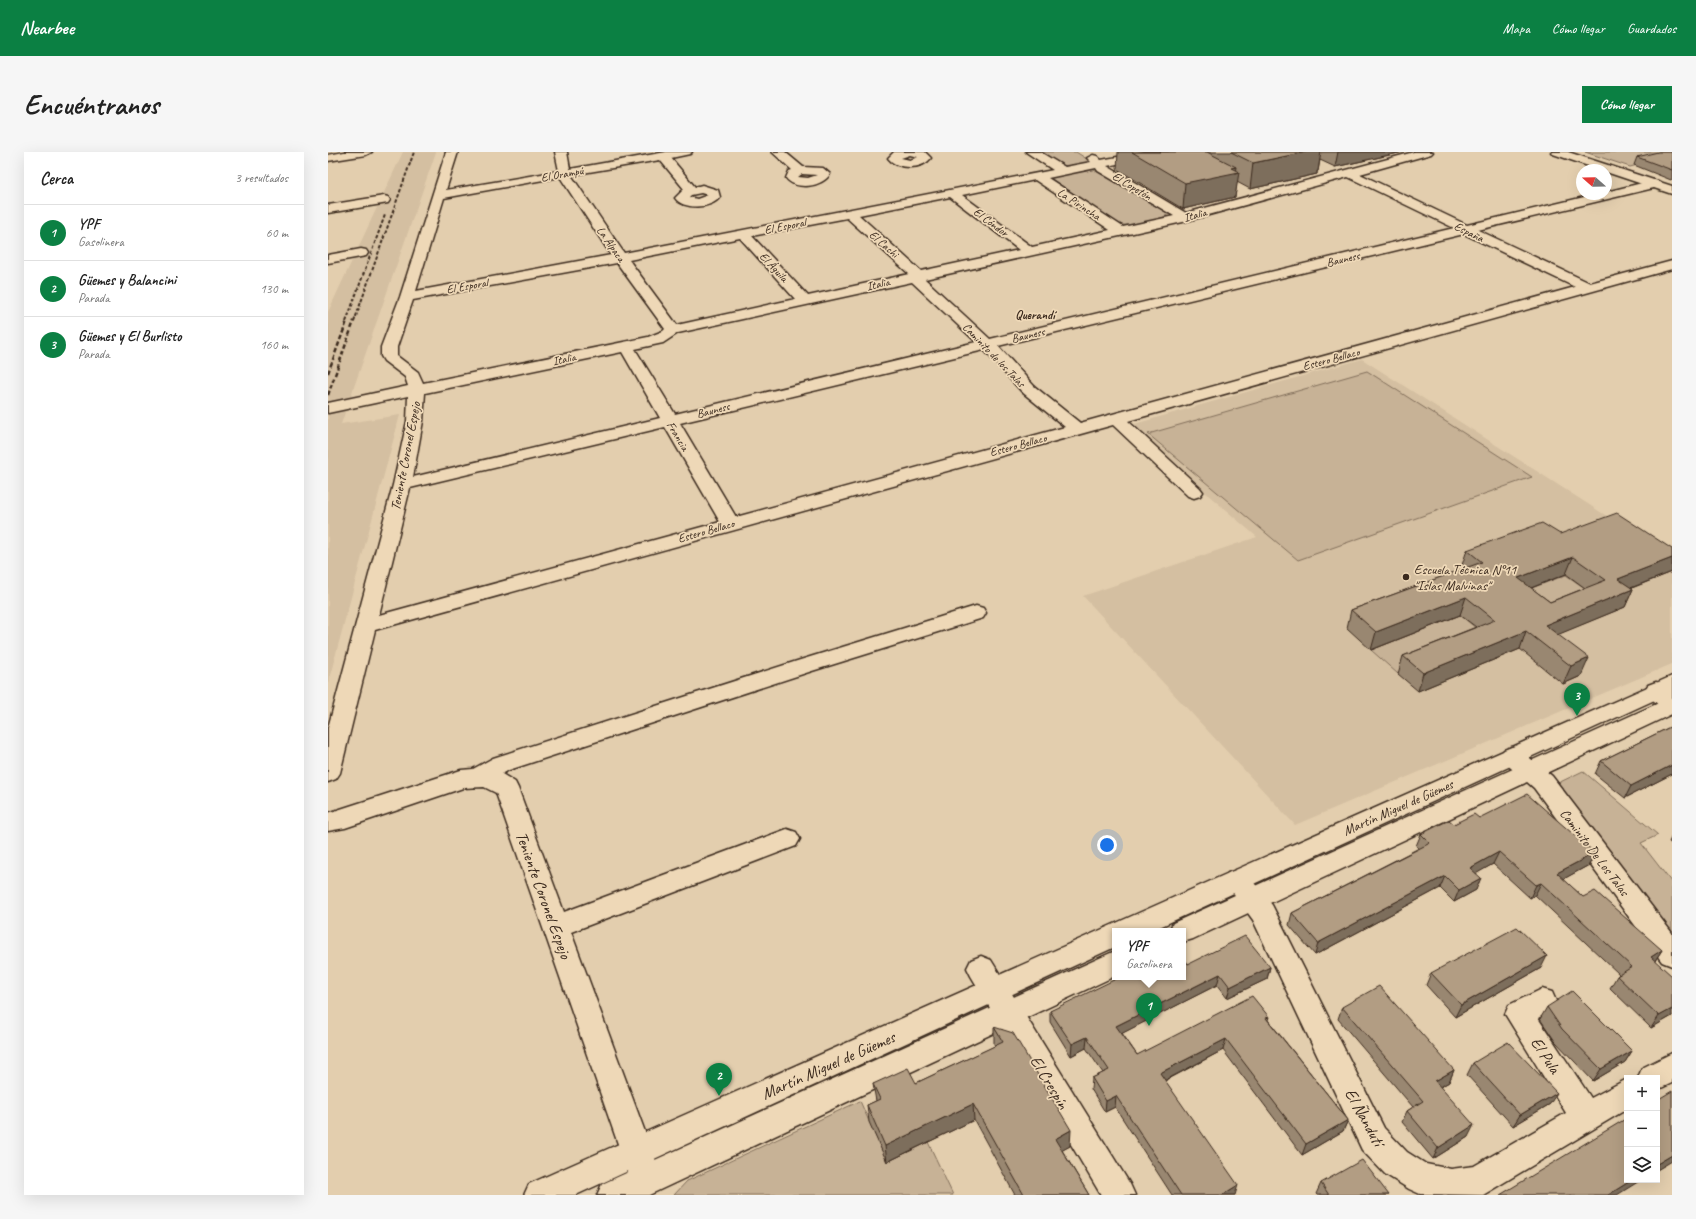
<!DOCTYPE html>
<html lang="es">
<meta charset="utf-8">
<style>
:root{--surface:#fff;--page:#f6f6f6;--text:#222;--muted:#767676;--line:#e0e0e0;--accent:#0b8043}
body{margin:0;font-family:Caveat,sans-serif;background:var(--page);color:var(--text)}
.controls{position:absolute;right:12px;bottom:12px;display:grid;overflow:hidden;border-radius:0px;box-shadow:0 4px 16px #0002}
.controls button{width:36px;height:36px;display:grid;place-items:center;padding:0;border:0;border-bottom:1px solid var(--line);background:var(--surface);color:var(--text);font:20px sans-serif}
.compass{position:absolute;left:1248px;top:12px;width:36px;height:36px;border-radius:50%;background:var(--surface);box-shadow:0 4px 16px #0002;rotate:290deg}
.you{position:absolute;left:779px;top:693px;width:14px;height:14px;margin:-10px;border:3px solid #fff;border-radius:50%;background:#1a73e8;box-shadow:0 0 0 6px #1a73e833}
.badge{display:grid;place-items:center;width:26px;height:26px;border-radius:50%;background:var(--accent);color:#fff;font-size:13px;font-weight:700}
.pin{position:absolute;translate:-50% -33px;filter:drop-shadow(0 1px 2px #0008)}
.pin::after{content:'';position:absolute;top:21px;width:14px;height:12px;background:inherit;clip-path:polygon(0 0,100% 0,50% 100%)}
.popup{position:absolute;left:784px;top:776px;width:74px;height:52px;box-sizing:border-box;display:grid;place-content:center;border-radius:0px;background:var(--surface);filter:drop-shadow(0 1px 3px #0005);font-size:13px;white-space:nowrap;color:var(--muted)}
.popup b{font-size:15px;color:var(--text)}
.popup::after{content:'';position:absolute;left:50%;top:100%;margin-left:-8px;border:8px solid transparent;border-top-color:var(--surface)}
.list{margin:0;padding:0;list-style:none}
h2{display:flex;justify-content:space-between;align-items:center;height:52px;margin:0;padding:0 16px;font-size:17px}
h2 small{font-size:13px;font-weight:400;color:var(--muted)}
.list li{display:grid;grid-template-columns:26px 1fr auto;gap:12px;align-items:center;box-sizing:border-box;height:56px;padding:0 16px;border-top:1px solid var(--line)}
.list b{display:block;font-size:15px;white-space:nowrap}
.list p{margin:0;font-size:13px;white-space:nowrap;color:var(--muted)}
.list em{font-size:13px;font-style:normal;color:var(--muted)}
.icon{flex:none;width:22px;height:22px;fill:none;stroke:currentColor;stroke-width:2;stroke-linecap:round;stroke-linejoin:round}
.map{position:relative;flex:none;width:1344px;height:1043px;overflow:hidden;border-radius:0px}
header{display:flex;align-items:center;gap:24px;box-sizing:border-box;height:56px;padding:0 20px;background:var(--accent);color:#fff}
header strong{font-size:19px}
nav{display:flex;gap:22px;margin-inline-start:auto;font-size:14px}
.intro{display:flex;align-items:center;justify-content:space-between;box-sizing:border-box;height:96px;padding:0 24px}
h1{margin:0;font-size:28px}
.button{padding:10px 18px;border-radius:0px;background:var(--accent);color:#fff;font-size:14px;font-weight:700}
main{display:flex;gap:24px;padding:0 24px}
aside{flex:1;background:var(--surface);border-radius:0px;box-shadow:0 4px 16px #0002}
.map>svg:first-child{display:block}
</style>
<header>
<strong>Nearbee</strong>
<nav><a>Mapa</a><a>Cómo llegar</a><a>Guardados</a></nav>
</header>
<div class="intro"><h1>Encuéntranos</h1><a class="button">Cómo llegar</a></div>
<main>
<aside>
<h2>Cerca<small>3 resultados</small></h2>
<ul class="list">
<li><span class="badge">1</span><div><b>YPF</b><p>Gasolinera</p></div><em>60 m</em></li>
<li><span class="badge">2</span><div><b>Güemes y Balancini</b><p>Parada</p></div><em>130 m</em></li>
<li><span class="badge">3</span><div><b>Güemes y El Burlisto</b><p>Parada</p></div><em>160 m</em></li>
</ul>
</aside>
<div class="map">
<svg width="1344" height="1043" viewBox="0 0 1344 1043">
<rect width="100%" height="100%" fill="#e3ceae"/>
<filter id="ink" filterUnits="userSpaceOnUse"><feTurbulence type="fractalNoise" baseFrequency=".025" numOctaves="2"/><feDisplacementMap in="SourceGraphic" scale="8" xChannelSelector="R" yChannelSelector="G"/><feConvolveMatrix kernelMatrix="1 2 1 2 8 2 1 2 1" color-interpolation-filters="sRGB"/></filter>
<g filter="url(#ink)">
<g fill="#d4bfa1">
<polygon points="75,0 108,0 13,272 72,263 0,531 0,160"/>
<polygon points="1034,207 1344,406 1344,512 967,673 755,444 929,385 800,274"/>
</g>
<g fill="#c7b296" stroke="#816e5a">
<polygon points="710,0 748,0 762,9 761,11 733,14"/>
<polygon points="1257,0 1344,0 1344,4 1302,15"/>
<path d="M756 17 766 18 841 62C828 70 805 76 790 72L721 25Z"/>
<polygon points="1039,219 1204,325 970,408 820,282"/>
<polygon points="1238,423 1271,446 1216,468 1183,444"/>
<polygon points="1132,463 1160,486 1070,522 1043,498"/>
<polygon points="1255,619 1330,683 1313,691 1344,731 1344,790 1226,633"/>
<polygon points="532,949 559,1010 600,990 625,1043 346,1043 359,1029"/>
</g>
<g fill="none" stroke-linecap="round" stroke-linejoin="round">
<defs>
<g id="minor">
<polygon points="16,0 44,0 38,3 0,9 0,3"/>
<path d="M118 0H130L118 38 231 19 227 0H239L242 17 338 0H364L362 2 343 6 367 35 374 33 390 38 392 45C384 57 355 58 347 46L356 37 332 8 243 23 296 101 725 18 698 0H712L737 15 763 10 759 6 765 3 769 4 773 8 816 0H840L834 3 779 14 858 61 1086 0H1105L1103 2 1032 22 1139 73 1269 42H1278V40L1326 28 1330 29 1332 32 1330 35 1150 78 1262 131 1344 109V117L800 269 872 336 875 340 872 344 866 346 860 344 785 273 47 478 12 621 8 627 0 630V576L65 333 79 269 80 244 0 261V251L80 234 77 225 56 209 53 204V195L72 145ZM768 16 770 19 846 64 795 75 720 26ZM232 25 283 103 88 139 116 46ZM1020 25 1126 76 662 187 597 127 855 70ZM707 28 782 78 704 95 634 43ZM373 41 380 43 369 47 361 45 363 43ZM622 45 691 98 593 119 531 63ZM519 66 581 122 480 144 424 84ZM1136 82 1247 135 752 271 706 234 670 194ZM412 86 467 147 349 173 301 108ZM289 111 337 177 335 179 320 185 95 231 90 220 69 204V195L85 148ZM584 130 648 190 347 262 307 197 335 191 350 181ZM656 198 694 240 737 275 408 365 352 271ZM294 200 332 266 85 325 95 269 97 241ZM337 275 392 370 51 463 82 336Z"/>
<path d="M444 0H457L475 15 495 16 502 22C495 35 467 39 458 26L461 19 464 18ZM474 22 489 23 480 26 470 25Z"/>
<path d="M566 0H597L603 6C594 18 569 18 560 6ZM582 3 590 5 582 8 573 6Z"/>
<polygon points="56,44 60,45 62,48 60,51 0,61 0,53"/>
<polygon points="33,97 38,98 40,101 38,104 0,111 0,103"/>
<polygon points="648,454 655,456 658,461 655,466 484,519 181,618 174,622 187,630 190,636 236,760 459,677 468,680 472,687 468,694 243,780 330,1015 325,1026 314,1031 303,1026 298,1015 168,641 156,635 135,636 17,676 0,679 0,661 133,618 145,617 165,606 469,509"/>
<path d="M1328 530 1336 533 1344 539V559C1333 556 1323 548 1317 538L1320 533Z"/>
<polygon points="1184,595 1192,598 1224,624 1344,781 1344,814 1334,810 1206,636 1176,610 1172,604 1176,598"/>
<polygon points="909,718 918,721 944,753 1056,976 1079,1000 1098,1012 1123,1017 1146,1014 1238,961 1177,862 1181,853 1214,837 1224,840 1228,849 1224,858 1210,866 1263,946 1299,927 1299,957 1155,1043 1092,1042 1081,1037 1057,1022 1034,998 925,768 896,728 900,721"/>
<polygon points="653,804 663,808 802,1032 807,1043 773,1043 643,824 639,816 643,808"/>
<polygon points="1344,901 1344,931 1329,938 1329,926 1310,926 1314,916"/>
</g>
<g id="major">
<polygon points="1223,0 1240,0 1344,34 1344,42 1278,20 1278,18 1272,18 1225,2"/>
<polygon points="1344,524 1344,540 823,779 787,779 787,795 248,1043 196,1043 201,1032"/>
<polygon points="1344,545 1344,562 865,787 855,790 855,779 841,779 845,771"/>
<polygon points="787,799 787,824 321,1043 269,1043 274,1032"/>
</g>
</defs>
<use href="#minor" stroke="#3b2a1e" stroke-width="3"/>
<use href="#major" stroke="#3b2a1e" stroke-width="3"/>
<use href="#minor" fill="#eed8b7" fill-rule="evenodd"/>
<use href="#major" fill="#eed8b7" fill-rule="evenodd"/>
<g stroke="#3b2a1e" stroke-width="2" stroke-dasharray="3.5 2" stroke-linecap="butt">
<polyline points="18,170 57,63"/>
<polyline points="26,170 86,0"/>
</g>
<g stroke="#3b2a1e" stroke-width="2.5" stroke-dasharray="4.5 2.5" stroke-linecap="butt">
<polyline points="0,221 19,169"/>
<polyline points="0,243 26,169"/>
</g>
</g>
<g fill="#998771" stroke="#3b2a1e" fill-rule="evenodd">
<polygon points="790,0 1075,0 1007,15 992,8 990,19 989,19 989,22 922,37 909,30 907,45 855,57 789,17"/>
<polygon points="1344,0 1344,27 1343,28 1306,13 1309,5"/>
<path d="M1232 382 1344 397V420L1304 436 1305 437 1297 455 1230 482 1253 524 1235 532 1192 497 1090 539 1070 522 1075 504 1148 475 1132 463 1043 498 1019 476 1023 458 1135 417 1133 416 1139 398ZM1238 422 1257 436 1222 450 1203 436Z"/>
<polygon points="1344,574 1344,622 1297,646 1267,622 1273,609"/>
<polygon points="1151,666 1267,701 1261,713 1235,727 1255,745 1334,798 1327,809 1344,864 1323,876 1282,836 1289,824 1291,822 1207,743 1202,746 1165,712 1148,721 1148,738 1126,750 1112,736 987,803 961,773 964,761 1091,696 1088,694 1093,682 1126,672"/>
<polygon points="1344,684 1344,692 1341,690"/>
<polygon points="860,812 942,815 939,827 899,846 889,833 794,881 809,903 941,865 940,868 1020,968 1015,979 974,1003 895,898 837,929 907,1043 844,1043 787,955 777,960 763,937 764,926 775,921 758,896 743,904 722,870 722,859"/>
<polygon points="1213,816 1127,865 1098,833 1103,821"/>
<polygon points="1014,855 1126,918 1121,930 1112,935 1140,985 1105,1007 1074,970 1079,959 1085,955 1010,867"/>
<polygon points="1219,855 1304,899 1297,910 1265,929 1227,889 1212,867"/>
<polygon points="666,875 742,994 734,998 761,1043 687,1043 646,968 559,1010 541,970 539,953 548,949 545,932 588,931 667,894 666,892"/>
<polygon points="1145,911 1222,952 1185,974 1139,923"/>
<polygon points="993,1031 1061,1043 989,1043 988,1042"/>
</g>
<g fill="#7d6e5c" stroke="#3b2a1e">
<polygon points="978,0 993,0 990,19 989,19 989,22 922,37 925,11"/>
<polygon points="1010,0 1075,0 1007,15"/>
<polygon points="908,15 907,21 911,20 907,45 855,57 857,31 903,16"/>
<polygon points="1245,405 1238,422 1183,444 1190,426"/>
<polygon points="1344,406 1344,420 1282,444 1290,427"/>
<polygon points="1305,437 1297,455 1212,490 1217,473"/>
<polygon points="1138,445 1132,463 1043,498 1048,480"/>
<polygon points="1198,479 1192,497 1090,539 1095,521"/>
<polygon points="1261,506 1253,524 1235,532 1243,514"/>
<polygon points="1344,613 1344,622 1297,646 1303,634"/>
<polygon points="1171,700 1165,712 1137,728 1142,716"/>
<polygon points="1267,701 1261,713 1223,734 1229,721"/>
<polygon points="1117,724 1112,736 987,803 990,791"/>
<polygon points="1153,726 1148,738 1126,750 1131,738"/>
<polygon points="1213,731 1207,743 1202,746 1208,733"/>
<polygon points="1334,798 1326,810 1323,805"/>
<polygon points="1219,804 1213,816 1127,865 1133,853"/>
<polygon points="942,815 939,827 899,846 902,835"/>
<polygon points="892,822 889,833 787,885 788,874"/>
<polygon points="1344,857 1344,864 1323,876 1331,864"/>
<polygon points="759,885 758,896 743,904 744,892"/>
<polygon points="898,887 895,898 830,932 832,921"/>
<polygon points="1304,899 1297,910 1265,929 1273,917"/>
<polygon points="1126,918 1121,930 1102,941 1107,929"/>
<polygon points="1229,941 1222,952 1185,974 1192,963"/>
<polygon points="788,944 787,955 777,960 778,949"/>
<polygon points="645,952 646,968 559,1010 557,994"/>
<polygon points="1020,968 1015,979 974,1003 978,992"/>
<polygon points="1146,973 1140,985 1105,1007 1110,996"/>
<polygon points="743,978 742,994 726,1003 727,987"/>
<polygon points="1344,1003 1344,1009 1329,1018 1329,1012"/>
<polygon points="1304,1028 1313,1028 1289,1043 1280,1043"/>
<polygon points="910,1033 907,1043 894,1043"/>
</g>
<g fill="#b29d83" stroke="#3b2a1e" fill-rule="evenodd">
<polygon points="804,0 879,0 908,15 903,16 911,20 857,31"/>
<polygon points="903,0 978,0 925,11"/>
<polygon points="1330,0 1344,0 1344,18 1309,5"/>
<path d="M1289 361 1344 397V406L1290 427 1305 437 1217 473 1261 506 1243 514 1198 479 1095 521 1075 504 1167 468 1138 445 1048 480 1023 458 1154 410 1139 398 1214 371 1232 382ZM1245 405 1278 428 1222 450 1190 426Z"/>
<polygon points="1344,574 1344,613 1303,634 1273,609"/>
<polygon points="1199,642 1267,701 1229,721 1255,745 1267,739 1334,798 1323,805 1344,824 1344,857 1331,864 1289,824 1304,815 1213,731 1208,733 1171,700 1142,716 1153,726 1131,738 1117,724 990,791 964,761 1102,691 1093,682 1121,668 1126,672 1146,662 1151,666"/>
<polygon points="1189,775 1219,804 1133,853 1103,821"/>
<polygon points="917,784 942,815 902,835 892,822 788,874 809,903 924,844 941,865 938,866 1020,968 978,992 898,887 832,921 910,1033 894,1043 853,1043 788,944 778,949 764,926 781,918 759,885 744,892 722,859 792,825 855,825 855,805 860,812"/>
<polygon points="1051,834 1126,918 1107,929 1146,973 1110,996 1079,959 1095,949 1014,855"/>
<polygon points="1244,839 1304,899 1273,917 1234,877 1219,855"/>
<polygon points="666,875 685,881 743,978 727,987 761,1043 696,1043 645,952 557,994 539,953 552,947 545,932 580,916 588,931 675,890"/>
<polygon points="1180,890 1229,941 1192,963 1145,911"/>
<polygon points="1344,939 1344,1003 1329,1012 1329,948"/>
<polygon points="1299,966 1299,1028 1304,1028 1280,1043 1172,1043"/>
<polygon points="1034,1008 1061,1043 1001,1043 993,1031"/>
</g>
</g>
<circle fill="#3b2a1e" stroke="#eed8b7" stroke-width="1.5" cx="1078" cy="425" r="4"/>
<g text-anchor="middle" stroke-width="3.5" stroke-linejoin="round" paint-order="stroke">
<g font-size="12" fill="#3b2a1e" stroke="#eed8b7">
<text transform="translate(234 22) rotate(-10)" y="4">El Orampú</text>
<text transform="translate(804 34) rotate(31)" y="4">El Copetón</text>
<text transform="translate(751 52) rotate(33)" y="4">La Pirincha</text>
<text transform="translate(867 63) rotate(-15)" y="4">Italia</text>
<text transform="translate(663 70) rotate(37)" y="4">El Cóndor</text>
<text transform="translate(457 74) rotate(-11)" y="4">El Esporal</text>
<text transform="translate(1141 80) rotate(26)" y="4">España</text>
<text transform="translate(283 92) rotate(55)" y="4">La Alpaca</text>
<text transform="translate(556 92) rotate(41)" y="4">El Cachi</text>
<text transform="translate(1015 107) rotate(-13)" y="4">Bauness</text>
<text transform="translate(446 115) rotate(47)" y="4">El Águila</text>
<text transform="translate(550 132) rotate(-13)" y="4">Italia</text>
<text transform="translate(139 134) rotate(-10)" y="4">El Esporal</text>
<text transform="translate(700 183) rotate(-13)" y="4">Bauness</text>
<text transform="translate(666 203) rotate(46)" y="4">Caminito de los Talas</text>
<text transform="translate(236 207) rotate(-12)" y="4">Italia</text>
<text transform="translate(1003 207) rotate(-15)" y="4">Estero Bellaco</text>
<text transform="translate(385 258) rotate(-14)" y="4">Bauness</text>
<text transform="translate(350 284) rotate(59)" y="4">Francia</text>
<text transform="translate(690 293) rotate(-15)" y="4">Estero Bellaco</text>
<text transform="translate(378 379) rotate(-16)" y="4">Estero Bellaco</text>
</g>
<g font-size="13" font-weight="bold" fill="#3b2a1e" stroke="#eed8b7">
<text x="707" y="167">Querandí</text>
</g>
<g font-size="14" fill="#3b2a1e" stroke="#eed8b7">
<text transform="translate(77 304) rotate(-79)" y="5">Teniente Coronel Espejo</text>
<text transform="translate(1070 655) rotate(-24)" y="5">Martín Miguel de Güemes</text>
<text transform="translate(1267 700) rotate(53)" y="5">Caminito De Los Talas</text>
</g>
<g font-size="14" fill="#3b2a1e" stroke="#eed8b7" text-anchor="start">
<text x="1086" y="422">Escuela Técnica N°11<tspan x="1086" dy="16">"Islas Malvinas"</tspan></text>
</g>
<g font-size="17" fill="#3b2a1e" stroke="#eed8b7">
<text transform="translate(216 743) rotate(70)" y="6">Teniente Coronel Espejo</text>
<text transform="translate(1218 903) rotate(57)" y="6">El Pula</text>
<text transform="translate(500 913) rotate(-24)" y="6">Martín Miguel de Güemes</text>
<text transform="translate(722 930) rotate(59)" y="6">El Crespín</text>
<text transform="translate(1037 965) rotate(61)" y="6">El Ñandutí</text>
</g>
</g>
</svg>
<div class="controls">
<button>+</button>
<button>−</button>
<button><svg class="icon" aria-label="layers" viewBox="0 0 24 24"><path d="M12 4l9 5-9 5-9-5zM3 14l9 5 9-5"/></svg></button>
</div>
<svg class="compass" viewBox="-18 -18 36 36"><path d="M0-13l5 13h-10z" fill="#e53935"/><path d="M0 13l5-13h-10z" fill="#767676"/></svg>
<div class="you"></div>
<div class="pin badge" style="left:821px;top:874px">1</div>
<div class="popup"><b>YPF</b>Gasolinera</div>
<div class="pin badge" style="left:391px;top:944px">2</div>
<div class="pin badge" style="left:1249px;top:564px">3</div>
</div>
</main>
